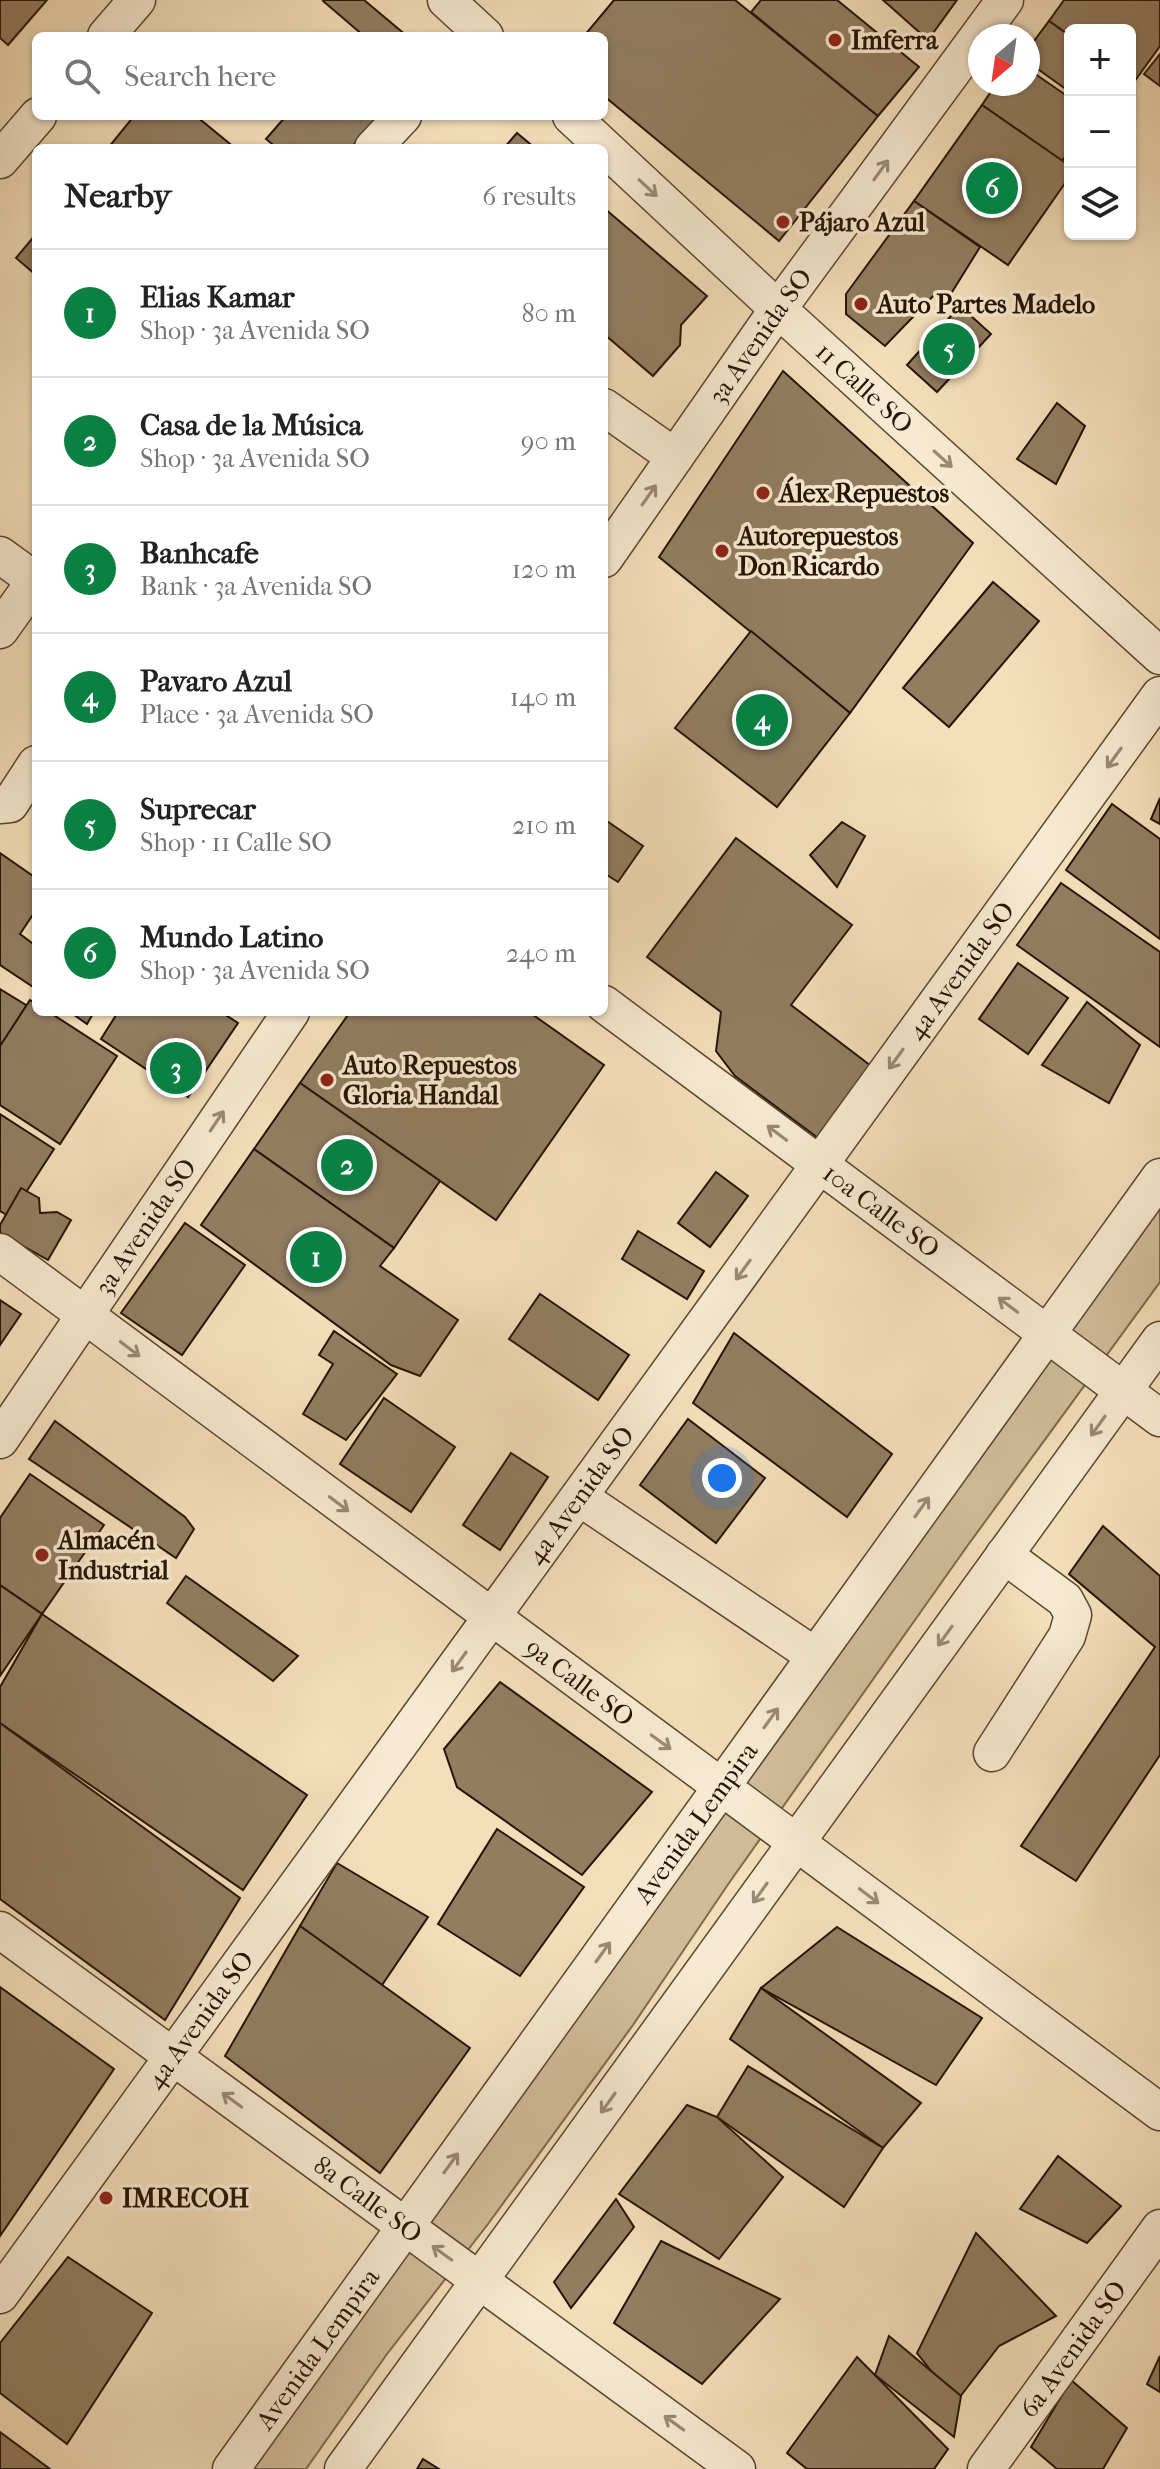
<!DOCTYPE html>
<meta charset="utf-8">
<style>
:root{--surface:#fff;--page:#f6f6f6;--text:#222;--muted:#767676;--line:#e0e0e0;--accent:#0b8043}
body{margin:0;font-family:"IM FELL French Canon",serif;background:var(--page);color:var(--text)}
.controls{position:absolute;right:24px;top:24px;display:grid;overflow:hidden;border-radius:12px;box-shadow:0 2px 6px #0004}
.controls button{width:72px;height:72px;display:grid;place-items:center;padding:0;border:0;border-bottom:2px solid var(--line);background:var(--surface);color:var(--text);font:40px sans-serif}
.compass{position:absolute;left:968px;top:24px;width:72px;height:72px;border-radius:50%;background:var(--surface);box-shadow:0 2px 6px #0004;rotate:209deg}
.you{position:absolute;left:722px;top:1478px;width:28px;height:28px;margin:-20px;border:6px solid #fff;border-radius:50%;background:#1a73e8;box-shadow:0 0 0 12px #1a73e833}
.badge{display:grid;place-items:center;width:52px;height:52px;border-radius:50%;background:var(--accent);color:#fff;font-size:26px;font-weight:700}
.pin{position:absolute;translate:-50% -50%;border:4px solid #fff;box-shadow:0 2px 8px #0006}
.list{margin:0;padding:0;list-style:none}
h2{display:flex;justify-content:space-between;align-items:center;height:104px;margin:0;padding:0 32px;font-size:34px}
h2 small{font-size:26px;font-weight:400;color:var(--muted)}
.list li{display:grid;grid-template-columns:52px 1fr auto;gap:24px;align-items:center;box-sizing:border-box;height:128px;padding:0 32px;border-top:2px solid var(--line)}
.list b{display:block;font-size:30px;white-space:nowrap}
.list p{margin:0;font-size:26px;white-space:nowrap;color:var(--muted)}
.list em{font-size:26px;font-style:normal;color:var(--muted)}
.icon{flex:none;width:44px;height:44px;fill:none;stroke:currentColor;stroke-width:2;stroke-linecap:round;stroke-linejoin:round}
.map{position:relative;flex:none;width:1160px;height:2469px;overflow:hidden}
.search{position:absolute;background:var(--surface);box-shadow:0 2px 6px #0004;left:32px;top:32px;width:576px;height:88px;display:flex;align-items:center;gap:20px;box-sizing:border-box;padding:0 28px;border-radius:12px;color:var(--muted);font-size:30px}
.panel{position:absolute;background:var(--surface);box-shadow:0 2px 6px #0004;left:32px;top:144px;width:576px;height:872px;border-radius:12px}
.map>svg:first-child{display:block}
</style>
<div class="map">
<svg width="1160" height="2469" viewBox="0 0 1160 2469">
<rect width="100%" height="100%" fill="#f4dfba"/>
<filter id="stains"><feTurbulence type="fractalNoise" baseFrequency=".0025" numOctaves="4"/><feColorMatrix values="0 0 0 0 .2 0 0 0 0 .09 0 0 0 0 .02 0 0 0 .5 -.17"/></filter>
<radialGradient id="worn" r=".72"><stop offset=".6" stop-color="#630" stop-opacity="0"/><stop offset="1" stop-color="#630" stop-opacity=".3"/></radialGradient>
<polygon fill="#d1bc9a" stroke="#7c684d" stroke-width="2" points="1160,1182 1160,1282 968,1545 729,1883 633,2025 488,2224 387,2354 306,2469 236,2469"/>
<g fill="#927d61" stroke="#271300" stroke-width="2">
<polygon points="0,0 47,0 8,45 0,38"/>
<polygon points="324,0 364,0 407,36 364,36 323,1"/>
<polygon points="614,0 735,0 878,116 779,241 604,96 604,36 584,36"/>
<polygon points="761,0 837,0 919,67 878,116 751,12"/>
<polygon points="883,0 957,0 928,40"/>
<polygon points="1064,0 1160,0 1160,46 1134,82 1130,80 1130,30 1070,30 1070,36 1049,21"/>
<polygon points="1049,21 1070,36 1070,92 1028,62 1028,49"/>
<polygon points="1160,54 1160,86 1144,74"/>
<polygon points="1028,69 1070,98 1070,149 1062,161 982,105 996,84 1028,84"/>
<polygon points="982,105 1070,166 1070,176 1008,265 914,201"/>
<polygon points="134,116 196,116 235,148 108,148"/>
<polygon points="286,116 378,116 351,148 277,148 266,139"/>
<polygon points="517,133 535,148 504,148"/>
<polygon points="914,201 980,247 949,297 938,291 885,346 846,314 846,294"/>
<polygon points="604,208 707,296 681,325 680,345 653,376 604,334"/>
<polygon points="36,234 36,275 16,258"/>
<polygon points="960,306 991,334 937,392 907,365"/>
<polygon points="783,371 973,543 850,713 659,557"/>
<polygon points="1057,403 1085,426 1056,484 1017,459"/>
<polygon points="993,582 1039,621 949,727 903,688"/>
<polygon points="751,631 850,713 777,807 675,728"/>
<polygon points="1160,798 1160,824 1151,819"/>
<polygon points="1112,804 1160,839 1160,939 1066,870"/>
<polygon points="604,819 643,846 618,882 604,873"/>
<polygon points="842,822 865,836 837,887 810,855"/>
<polygon points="736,838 852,925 791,1005 875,1069 822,1141 735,1076 716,1051 721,1012 647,957"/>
<polygon points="0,853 36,878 36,910 20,934 36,946 36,989 0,965"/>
<polygon points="1061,883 1160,952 1160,1047 1017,945"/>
<polygon points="1018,963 1068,998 1028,1054 979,1019"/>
<polygon points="0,989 44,1016 4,1082 0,1080"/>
<polygon points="30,1000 36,1004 36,1012 49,1012 117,1056 60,1144 0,1105 0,1046"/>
<polygon points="1087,1002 1140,1045 1109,1103 1042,1065"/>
<polygon points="70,1012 94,1012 87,1024"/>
<polygon points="118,1012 221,1012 238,1023 188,1097 101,1039"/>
<polygon points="350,1012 529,1012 604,1065 496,1220 300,1083"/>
<polygon points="300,1083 440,1181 394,1248 254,1149"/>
<polygon points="0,1114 54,1149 10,1217 0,1211"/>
<polygon points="254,1149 394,1248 380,1266 458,1320 420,1376 391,1365 201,1225"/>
<polygon points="716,1172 748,1196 710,1247 678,1223"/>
<polygon points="21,1188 39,1198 40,1213 57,1212 71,1220 48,1260 0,1233 0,1225"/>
<polygon points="185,1223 245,1265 182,1355 121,1313"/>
<polygon points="638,1231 704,1271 687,1299 622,1259"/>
<polygon points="540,1294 629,1355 598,1400 509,1339"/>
<polygon points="0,1300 21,1314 0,1345"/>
<polygon points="334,1331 397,1374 346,1440 303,1414 333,1364 319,1355"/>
<polygon points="734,1333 892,1454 847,1517 693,1403"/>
<polygon points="384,1398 455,1447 411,1512 340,1464"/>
<polygon points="688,1419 765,1478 716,1543 640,1485"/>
<polygon points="55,1421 185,1517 194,1529 176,1558 29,1459"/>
<polygon points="511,1453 548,1477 500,1550 463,1525"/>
<polygon points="30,1474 104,1525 42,1614 0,1585 0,1518"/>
<polygon points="1103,1526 1160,1576 1160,1755 1076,1881 1021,1846 1155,1647 1069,1574"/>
<polygon points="186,1576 298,1656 273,1681 167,1603"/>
<polygon points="0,1585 42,1614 0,1676"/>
<polygon points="42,1614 307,1795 243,1890 0,1723 0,1687"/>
<polygon points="500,1682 652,1792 582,1875 457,1787 444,1749"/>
<polygon points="0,1723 240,1898 165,2020 0,1899"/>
<polygon points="497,1829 584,1887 520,1976 438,1924"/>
<polygon points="337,1863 428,1917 382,1985 300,1926"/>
<polygon points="300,1926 470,2048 380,2173 225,2056"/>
<polygon points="837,1927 982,2018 936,2085 761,1988"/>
<polygon points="0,1987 114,2069 0,2236"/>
<polygon points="761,1988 921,2103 883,2148 730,2039"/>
<polygon points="748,2066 883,2148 844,2207 717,2117"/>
<polygon points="687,2105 717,2117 783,2177 719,2259 619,2194"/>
<polygon points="1058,2156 1121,2206 1087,2243 1020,2209"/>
<polygon points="616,2199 634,2227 571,2308 554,2282"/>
<polygon points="976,2233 1056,2316 999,2346 956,2402 917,2353"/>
<polygon points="661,2241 780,2299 702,2384 614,2323"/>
<polygon points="68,2257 152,2313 67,2444 0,2393 0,2343"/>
<polygon points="889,2336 961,2396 954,2437 875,2375"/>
<polygon points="1160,2356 1160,2392 1147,2384"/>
<polygon points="857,2357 948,2449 934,2469 807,2469 787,2453"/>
<polygon points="1071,2380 1127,2428 1103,2469 1057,2469 1031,2447"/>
<polygon points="0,2432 50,2469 0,2469"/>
<polygon points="423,2459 439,2469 417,2469"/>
</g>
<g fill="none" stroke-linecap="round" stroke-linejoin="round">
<defs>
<g id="minor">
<polyline points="446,0 485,36"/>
<polyline points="106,36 137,0"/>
<path id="s1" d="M571 116 778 309 1160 656"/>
<polyline points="373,148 403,116"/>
<polyline points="0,160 38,116"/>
<polyline points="604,407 675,457"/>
<polyline points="0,555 36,581"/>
<path id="s2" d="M604 559 778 309 1005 0"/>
<polyline points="0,630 35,581"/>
<polyline points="0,805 10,804 36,764"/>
<path id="s3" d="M604 1004 1160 1418"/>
<path id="s4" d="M0 1252 1160 2112"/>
<path id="s5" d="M0 1440 291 1012"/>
<polyline points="579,1497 815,1656"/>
<polyline points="992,1753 1067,1636 1073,1615 1065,1600 1004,1555"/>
<path id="s6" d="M0 1930 737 2469"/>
<path id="s7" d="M0 2295 1160 695"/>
<path id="s8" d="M231 2469 1160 1177"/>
<polyline points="343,2469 1160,1340"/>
<path id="s9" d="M986 2469 1160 2228"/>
</g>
</defs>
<use href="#minor" stroke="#5a462e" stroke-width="39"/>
<use href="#minor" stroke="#f8ead2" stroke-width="36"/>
</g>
<defs><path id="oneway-shaft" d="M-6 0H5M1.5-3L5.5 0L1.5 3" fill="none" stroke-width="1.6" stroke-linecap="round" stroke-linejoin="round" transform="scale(2)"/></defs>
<g stroke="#9a8974">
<use href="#oneway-shaft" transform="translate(881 170) rotate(-54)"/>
<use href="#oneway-shaft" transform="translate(648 188) rotate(43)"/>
<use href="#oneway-shaft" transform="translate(943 459) rotate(42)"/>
<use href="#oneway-shaft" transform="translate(649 495) rotate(-55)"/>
<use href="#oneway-shaft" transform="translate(1114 758) rotate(126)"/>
<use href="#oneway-shaft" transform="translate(896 1059) rotate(126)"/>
<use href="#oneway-shaft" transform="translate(217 1121) rotate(-56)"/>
<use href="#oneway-shaft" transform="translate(777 1133) rotate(-143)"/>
<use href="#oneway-shaft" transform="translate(743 1270) rotate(126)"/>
<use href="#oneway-shaft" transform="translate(1008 1305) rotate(-143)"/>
<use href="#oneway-shaft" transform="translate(130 1349) rotate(37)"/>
<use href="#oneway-shaft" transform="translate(1098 1426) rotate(126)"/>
<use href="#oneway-shaft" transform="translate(339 1504) rotate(37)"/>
<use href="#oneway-shaft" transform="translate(922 1507) rotate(-54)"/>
<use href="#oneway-shaft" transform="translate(945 1636) rotate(126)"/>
<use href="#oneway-shaft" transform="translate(459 1662) rotate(126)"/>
<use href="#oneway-shaft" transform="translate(771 1718) rotate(-54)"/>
<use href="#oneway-shaft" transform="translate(661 1742) rotate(36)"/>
<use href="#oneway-shaft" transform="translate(760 1893) rotate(126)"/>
<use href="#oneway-shaft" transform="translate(869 1896) rotate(37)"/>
<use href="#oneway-shaft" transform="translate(603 1952) rotate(-54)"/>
<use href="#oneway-shaft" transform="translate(232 2100) rotate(-144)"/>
<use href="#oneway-shaft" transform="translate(608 2103) rotate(126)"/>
<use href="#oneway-shaft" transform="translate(451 2163) rotate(-54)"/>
<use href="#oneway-shaft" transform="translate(442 2253) rotate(-144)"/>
<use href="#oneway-shaft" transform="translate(674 2423) rotate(-144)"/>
</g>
<g fill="#8f2418" stroke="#f8ead2" stroke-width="3">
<circle cx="835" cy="40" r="8"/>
<circle cx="783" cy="222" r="8"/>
<circle cx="861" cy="304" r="8"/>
<circle cx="763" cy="493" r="8"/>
<circle cx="722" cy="551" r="8"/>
<circle cx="327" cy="1080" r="8"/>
<circle cx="42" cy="1555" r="8"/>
<circle cx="106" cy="2198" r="8"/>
</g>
<g text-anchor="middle" stroke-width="7" stroke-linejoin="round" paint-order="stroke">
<g font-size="26" font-weight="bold" fill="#271300" stroke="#f8ead2" text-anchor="start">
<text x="851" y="49">Imferra</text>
<text x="799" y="231">Pájaro Azul</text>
<text x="877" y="313">Auto Partes Madelo</text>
<text x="779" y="502">Álex Repuestos</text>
<text x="738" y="545">Autorepuestos<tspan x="738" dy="30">Don Ricardo</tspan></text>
<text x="343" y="1074">Auto Repuestos<tspan x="343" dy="30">Gloria Handal</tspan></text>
<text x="58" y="1549">Almacén<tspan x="58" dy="30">Industrial</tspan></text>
<text x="122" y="2207">IMRECOH</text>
</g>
<g font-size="26" fill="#271300" stroke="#f8ead2">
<text dy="9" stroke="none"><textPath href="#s2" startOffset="272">3a Avenida SO</textPath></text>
<text dy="9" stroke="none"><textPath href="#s1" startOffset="400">11 Calle SO</textPath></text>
<text dy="9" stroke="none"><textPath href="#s7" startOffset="1636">4a Avenida SO</textPath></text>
<text dy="9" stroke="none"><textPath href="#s3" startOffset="346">10a Calle SO</textPath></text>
<text dy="9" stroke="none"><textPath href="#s5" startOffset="258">3a Avenida SO</textPath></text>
<text dy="9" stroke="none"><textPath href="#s7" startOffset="988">4a Avenida SO</textPath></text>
<text dy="9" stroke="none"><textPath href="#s4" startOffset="722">9a Calle SO</textPath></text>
<text dy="9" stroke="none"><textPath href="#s8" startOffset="796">Avenida Lempira</textPath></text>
<text dy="9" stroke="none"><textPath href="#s7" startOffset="340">4a Avenida SO</textPath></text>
<text dy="9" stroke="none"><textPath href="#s6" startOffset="456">8a Calle SO</textPath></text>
<text dy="9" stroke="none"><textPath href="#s8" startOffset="148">Avenida Lempira</textPath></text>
<text dy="9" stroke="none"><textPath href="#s9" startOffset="148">6a Avenida SO</textPath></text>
</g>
</g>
<rect width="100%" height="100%" filter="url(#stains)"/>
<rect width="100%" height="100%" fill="url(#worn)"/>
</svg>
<div class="controls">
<button>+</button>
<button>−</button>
<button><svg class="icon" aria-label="layers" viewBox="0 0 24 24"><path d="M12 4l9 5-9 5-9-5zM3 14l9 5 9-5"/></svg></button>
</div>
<svg class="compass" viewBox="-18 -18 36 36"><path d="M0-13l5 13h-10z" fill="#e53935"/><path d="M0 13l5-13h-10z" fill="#767676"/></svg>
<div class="you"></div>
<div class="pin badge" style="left:316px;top:1257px">1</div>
<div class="pin badge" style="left:347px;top:1165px">2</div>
<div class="pin badge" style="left:176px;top:1068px">3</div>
<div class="pin badge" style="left:762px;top:720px">4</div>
<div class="pin badge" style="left:949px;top:349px">5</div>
<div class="pin badge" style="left:992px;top:188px">6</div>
<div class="search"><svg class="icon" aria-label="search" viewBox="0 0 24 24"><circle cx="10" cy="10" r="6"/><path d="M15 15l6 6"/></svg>Search here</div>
<section class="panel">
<h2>Nearby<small>6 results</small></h2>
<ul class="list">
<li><span class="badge">1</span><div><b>Elias Kamar</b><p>Shop · 3a Avenida SO</p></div><em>80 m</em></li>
<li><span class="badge">2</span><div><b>Casa de la Música</b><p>Shop · 3a Avenida SO</p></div><em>90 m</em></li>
<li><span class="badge">3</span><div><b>Banhcafe</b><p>Bank · 3a Avenida SO</p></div><em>120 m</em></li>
<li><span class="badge">4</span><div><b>Pavaro Azul</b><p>Place · 3a Avenida SO</p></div><em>140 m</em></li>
<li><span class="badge">5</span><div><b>Suprecar</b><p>Shop · 11 Calle SO</p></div><em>210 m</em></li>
<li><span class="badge">6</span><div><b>Mundo Latino</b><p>Shop · 3a Avenida SO</p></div><em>240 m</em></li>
</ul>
</section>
</div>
